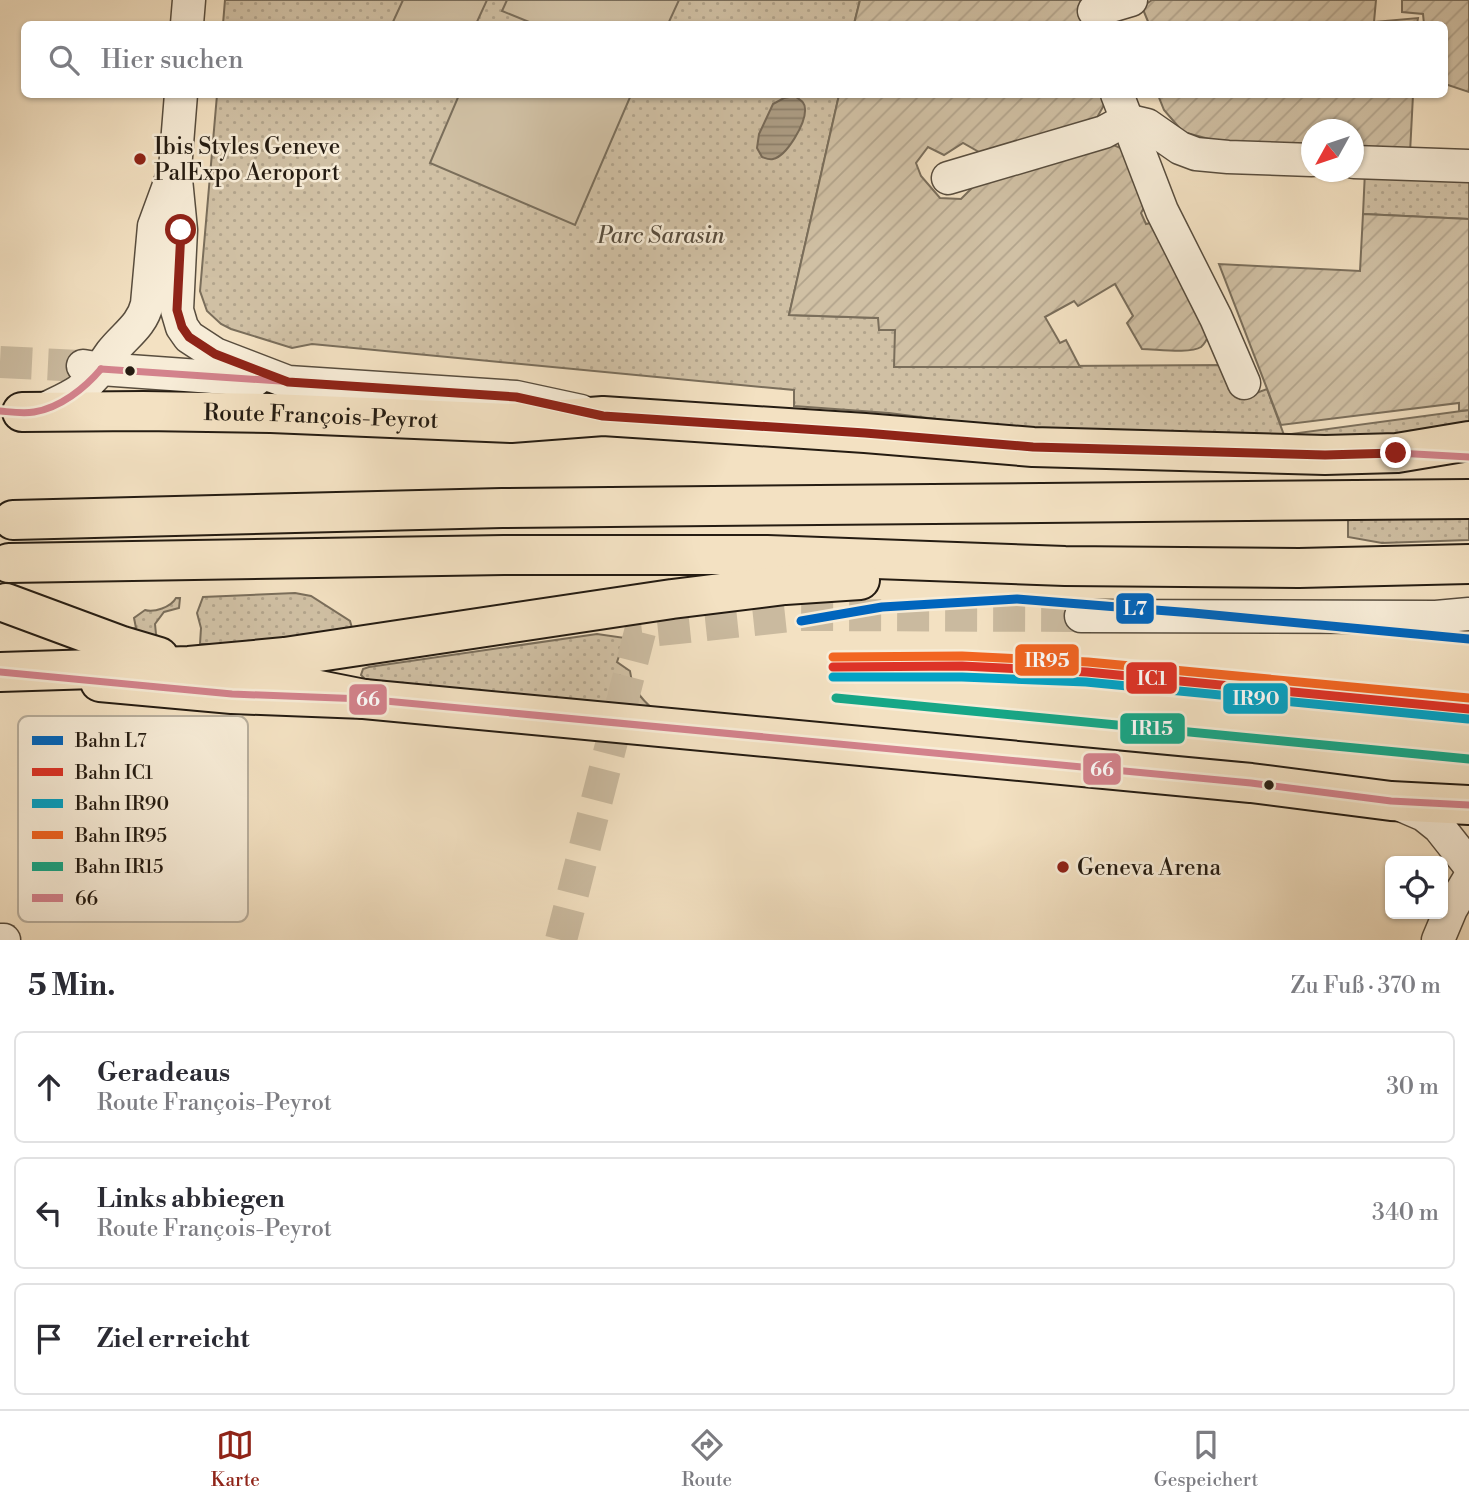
<!DOCTYPE html>
<html lang="de">
<meta charset="utf-8">
<style>
:root{--surface:#fff;--page:#f2f2f3;--text:#2b2b33;--muted:#7c7c81;--line:#e1e1e2;--accent:#8f2418}
body{margin:0;font-family:"Libre Bodoni",serif;background:var(--page);color:var(--text)}
.controls{position:absolute;right:21px;bottom:21px;display:grid;overflow:hidden;border-radius:10px;box-shadow:0 2px 5px #0004}
.controls button{width:63px;height:63px;display:grid;place-items:center;padding:0;border:0;border-bottom:2px solid var(--line);background:var(--surface);color:var(--text);font:35px sans-serif}
.compass{position:absolute;left:1301px;top:119px;width:63px;height:63px;border-radius:50%;background:var(--surface);box-shadow:0 2px 5px #0004;rotate:230deg}
.stop{position:absolute;width:21px;height:21px;margin:-16px;border:5px solid #8f2418;border-radius:50%;background:#fff}
.stop.end{background:#8f2418;border-color:#fff;box-shadow:0 2px 7px #0008}
.list{margin:0;padding:0;list-style:none}
h2{display:flex;justify-content:space-between;align-items:center;height:91px;margin:0;padding:0 28px;font-size:30px}
h2 small{font-size:23px;font-weight:400;color:var(--muted)}
.list li{display:grid;grid-template-columns:46px 1fr auto;gap:21px;align-items:center;box-sizing:border-box;height:112px;margin:0 14px 14px;padding:0 14px;border:2px solid var(--line);border-radius:10px}
.list b{display:block;font-size:26px;white-space:nowrap}
.list p{margin:0;font-size:23px;white-space:nowrap;color:var(--muted)}
.list em{font-size:23px;font-style:normal;color:var(--muted)}
.icon{flex:none;width:38px;height:38px;fill:none;stroke:currentColor;stroke-width:2;stroke-linecap:round;stroke-linejoin:round}
.map{position:relative;flex:none;width:1469px;height:940px;overflow:hidden}
.search{position:absolute;background:var(--surface);box-shadow:0 2px 5px #0004;left:21px;right:21px;top:21px;height:77px;display:flex;align-items:center;gap:18px;box-sizing:border-box;padding:0 24px;border-radius:10px;color:var(--muted);font-size:26px}
.sheet{height:469px;background:var(--surface)}
nav{display:flex;justify-content:space-around;align-items:center;box-sizing:border-box;height:98px;border-top:2px solid var(--line);background:var(--surface);font-size:19px;color:var(--muted)}
nav a{display:grid;justify-items:center;gap:4px}
nav .on{color:var(--accent)}
.map>svg:first-child{display:block}
</style>
<div class="map">
<svg width="1469" height="940" viewBox="0 0 1469 940">
<defs>
<pattern id="grass-dots" width="8" height="8" patternUnits="userSpaceOnUse" patternTransform="scale(1.75)"><rect width="8" height="8" fill="#d0c0a4"/><path d="M2 2h.1M6 6h.1" fill="none" stroke="#b2a48c" stroke-width="1.8" stroke-linecap="round"/></pattern>
<pattern id="garden-furrows" width="10" height="10" patternUnits="userSpaceOnUse" patternTransform="scale(1.75)"><rect width="10" height="10" fill="#d0c0a4"/><path d="M-1 1l2-2M0 10L10 0M9 11l2-2" fill="none" stroke="#b2a48c"/></pattern>
<pattern id="water-rules" width="6" height="5" patternUnits="userSpaceOnUse" patternTransform="scale(1.75)"><rect width="6" height="5" fill="#ad9e86"/><path d="M0 2.5h6" fill="none" stroke="#8d806c"/></pattern>
</defs>
<rect width="100%" height="100%" fill="#f3e1c2"/>
<filter id="stains"><feTurbulence type="fractalNoise" baseFrequency=".00286" numOctaves="4"/><feColorMatrix values="0 0 0 0 .2 0 0 0 0 .09 0 0 0 0 .02 0 0 0 .5 -.17"/></filter>
<radialGradient id="worn" r=".72"><stop offset=".6" stop-color="#630" stop-opacity="0"/><stop offset="1" stop-color="#630" stop-opacity=".3"/></radialGradient>
<g fill="url(#grass-dots)" stroke="#7a6e5b" stroke-width="2">
<polygon points="225,0 860,0 854,24 223,24"/>
<polygon points="217,95 839,95 789,315 879,318 895,329 895,367 1225,365 1240,399 1267,389 1284,435 1469,410 1469,432 1372,440 1029,431 889,413 794,406 794,390 312,344 292,348 231,329 221,324 207,311 200,291"/>
<polygon points="1365,171 1469,176 1469,219 1363,214"/>
<polygon points="1469,515 1469,540 1382,543 1348,537 1348,519"/>
<polygon points="295,593 311,596 350,621 352,628 245,644 200,644 201,628 197,613 203,597"/>
<path d="M176 598H180L179 608 164 612 155 624 156 634 159 640 129 629 136 628 134 618 145 610C154 613 171 607 176 598Z"/>
<path d="M597 634 625 638 617 662 630 671C632 687 640 698 653 709L366 680 361 675 363 669 369 667Z"/>
</g>
<g fill="url(#garden-furrows)" stroke="#7a6e5b" stroke-width="2">
<polygon points="860,0 1080,0 1087,24 854,24"/>
<polygon points="1152,0 1376,0 1374,22 1418,18 1417,24 1149,24 1142,7"/>
<polygon points="1402,0 1469,0 1469,92 1445,84 1444,24 1424,24 1423,14 1402,12"/>
<path d="M1109 94V96L1094 123 986 156 963 143 944 155 928 147 916 163 921 176 940 198 961 199 981 179 1111 144 1123 149 1146 204 1141 213 1146 224 1155 222 1210 332C1208 337 1206 343 1201 347 1190 354 1156 349 1142 349L1127 323 1133 316 1115 284 1078 306 1074 301 1045 317 1060 343 1066 340 1080 367H894L895 330H879L878 318 789 315 839 95Z"/>
<polygon points="1158,95 1413,95 1410,153 1354,149 1354,130 1312,130 1311,146 1224,143 1183,132 1164,110"/>
<polygon points="1363,214 1469,219 1469,410 1459,411 1459,403 1281,425 1219,264 1360,271"/>
</g>
<g fill="#d0c0a4" stroke="#7a6e5b" stroke-width="2">
<polygon points="403,0 487,0 476,24 392,24"/>
<polygon points="507,0 679,0 668,24 534,24 502,11"/>
<polygon points="459,95 631,95 575,225 430,163"/>
</g>
<path fill="url(#water-rules)" stroke="#776a58" stroke-width="2" d="M795 96C800 100 805 102 805 109 806 123 787 156 773 159 769 160 765 158 762 157L757 148 759 134 773 104 784 98Z"/>
<g fill="none" stroke-linecap="round" stroke-linejoin="round">
<g stroke="#caba9f" stroke-width="32" stroke-dasharray="32 16" stroke-linecap="butt">
<polyline points="0,362 81,366"/>
<polyline points="561,940 640,632 801,615 1081,616"/>
</g>
<defs>
<g id="minor">
<polyline points="1094,11 1131,0"/>
<polyline points="187,24 189,0"/>
<polyline points="181,94 175,169 181,230 177,310 182,327 189,337 215,354 288,382 516,397 581,411"/>
<polyline points="1117,94 1162,211 1216,318 1244,383"/>
<polyline points="1126,120 1147,125 1180,148 1196,154 1228,157 1312,160"/>
<polyline points="1354,162 1469,166"/>
<polyline points="948,178 1104,132 1126,120"/>
<polyline points="83,366 101,369 255,380"/>
<path d="M39 412C52 405 67 399 79 391 94 380 101 367 111 353 124 336 142 326 147 304L154 226 172 177"/>
<polyline points="1081,616 1436,617 1469,614"/>
<polyline points="1396,803 1424,815 1439,827 1469,865"/>
<polyline points="0,940 4,940"/>
<polyline points="1438,940 1451,909 1469,879"/>
</g>
<g id="major">
<path id="s1" d="M22 412 143 411 271 413 511 423 603 416 865 433 1033 447 1325 455 1397 453 1469 441"/>
<polyline points="100,682 232,694 364,699 1251,783 1391,801 1469,805"/>
</g>
<g id="highway">
<polyline points="13,520 502,508 1469,499"/>
<polyline points="9,563 504,555 767,555 1065,566 1299,568 1469,564"/>
<polyline points="6,603 122,646 159,657"/>
<polyline points="0,672 189,666 285,657 672,599 785,585 860,580"/>
<polyline points="238,674 364,699"/>
</g>
</defs>
<use href="#minor" stroke="#584d3e" stroke-width="35"/>
<use href="#major" stroke="#251c12" stroke-width="42"/>
<use href="#highway" stroke="#251c12" stroke-width="42"/>
<use href="#minor" stroke="#f7ecd7" stroke-width="32"/>
<use href="#major" stroke="#f3e1c2" stroke-width="38"/>
<use href="#highway" stroke="#f3e1c2" stroke-width="38"/>
<defs>
<g id="bus-1">
<polyline points="101,369 516,397 603,416 865,433 1033,447 1325,455 1397,453 1469,457"/>
<path d="M0 411C11 412 23 414 34 412 60 408 85 388 101 369"/>
<polyline points="0,672 232,694 364,699 1251,783 1391,801 1469,805"/>
</g>
</defs>
<use href="#bus-1" stroke="#f7ecd7" stroke-width="12"/>
<use href="#bus-1" stroke="#d3828c" stroke-width="7"/>
<defs>
<polyline id="rail-1" points="801,621 882,607 1017,599 1193,613 1469,639"/>
<polyline id="rail-2" points="833,667 962,666 1087,672 1469,709"/>
<polyline id="rail-3" points="833,677 962,677 1086,682 1468,719"/>
<polyline id="rail-4" points="833,657 962,656 1088,662 1469,698"/>
<polyline id="rail-5" points="836,698 1469,759"/>
</defs>
<use href="#rail-1" stroke="#f7ecd7" stroke-width="14"/>
<use href="#rail-2" stroke="#f7ecd7" stroke-width="14"/>
<use href="#rail-3" stroke="#f7ecd7" stroke-width="14"/>
<use href="#rail-4" stroke="#f7ecd7" stroke-width="14"/>
<use href="#rail-5" stroke="#f7ecd7" stroke-width="14"/>
<use href="#rail-1" stroke="#0065bd" stroke-width="9"/>
<use href="#rail-2" stroke="#dd3327" stroke-width="9"/>
<use href="#rail-3" stroke="#02a2c5" stroke-width="9"/>
<use href="#rail-4" stroke="#f26522" stroke-width="9"/>
<use href="#rail-5" stroke="#16a787" stroke-width="9"/>
</g>
<g fill="none" stroke-linecap="round" stroke-linejoin="round">
<polyline stroke="#8f2418" stroke-width="9" points="181,230 177,310 182,327 189,337 215,354 288,382 516,397 603,416 865,433 1033,447 1325,455 1396,453"/>
</g>
<g fill="#8f2418" stroke="#f7ecd7" stroke-width="2.5">
<circle cx="140" cy="159" r="7"/>
<circle cx="1063" cy="867" r="7"/>
</g>
<g fill="#251c12" stroke="#f7ecd7" stroke-width="2.5">
<circle cx="130" cy="371" r="6"/>
<circle cx="1269" cy="785" r="6"/>
</g>
<g text-anchor="middle" stroke-width="5" stroke-linejoin="round" paint-order="stroke">
<g font-size="23" fill="#251c12" stroke="#f7ecd7" text-anchor="start">
<text x="154" y="154">Ibis Styles Geneve<tspan x="154" dy="26">PalExpo Aeroport</tspan></text>
<text x="1077" y="875">Geneva Arena</text>
</g>
<g font-size="23" font-style="italic" fill="#584d3e" stroke="#f7ecd7">
<text x="661" y="243">Parc Sarasin</text>
</g>
<g font-size="23" fill="#251c12" stroke="#f7ecd7">
<text dy="8" stroke="none"><textPath href="#s1" startOffset="299">Route François-Peyrot</textPath></text>
</g>
</g>
<rect x="18" y="716" width="230" height="206" rx="10" fill="#f7ecd7" stroke="#b8ae9c" stroke-width="2"/>
<rect x="32" y="736" width="31" height="9" fill="#0065bd"/>
<rect x="32" y="768" width="31" height="8" fill="#dd3327"/>
<rect x="32" y="799" width="31" height="9" fill="#02a2c5"/>
<rect x="32" y="831" width="31" height="8" fill="#f26522"/>
<rect x="32" y="862" width="31" height="9" fill="#16a787"/>
<rect x="32" y="894" width="31" height="8" fill="#d3828c"/>
<g font-size="19" fill="#251c12">
<text x="75" y="747">Bahn L7</text>
<text x="75" y="779">Bahn IC1</text>
<text x="75" y="810">Bahn IR90</text>
<text x="75" y="842">Bahn IR95</text>
<text x="75" y="873">Bahn IR15</text>
<text x="75" y="905">66</text>
</g>
<g stroke="#f7ecd7" stroke-width="2.5">
<rect x="1115" y="592" width="40" height="33" rx="7" fill="#0065bd"/>
<rect x="1014" y="643" width="66" height="34" rx="7" fill="#f26522"/>
<rect x="1125" y="661" width="53" height="34" rx="7" fill="#dd3327"/>
<rect x="1222" y="682" width="67" height="33" rx="7" fill="#02a2c5"/>
<rect x="348" y="683" width="40" height="33" rx="7" fill="#d3828c"/>
<rect x="1119" y="712" width="67" height="33" rx="7" fill="#16a787"/>
<rect x="1082" y="752" width="40" height="34" rx="7" fill="#d3828c"/>
</g>
<g font-size="19" text-anchor="middle" font-weight="bold" fill="#fff">
<text x="1135" y="615">L7</text>
<text x="1047" y="667">IR95</text>
<text x="1152" y="685">IC1</text>
<text x="1256" y="705">IR90</text>
<text x="368" y="706">66</text>
<text x="1152" y="735">IR15</text>
<text x="1102" y="776">66</text>
</g>
<rect width="100%" height="100%" filter="url(#stains)"/>
<rect width="100%" height="100%" fill="url(#worn)"/>
</svg>
<div class="controls">
<button><svg class="icon" aria-label="locate" viewBox="0 0 24 24"><circle cx="12" cy="12" r="6"/><path d="M12 2v4M12 18v4M2 12h4M18 12h4"/></svg></button>
</div>
<svg class="compass" viewBox="-18 -18 36 36"><path d="M0-13l5 13h-10z" fill="#e53935"/><path d="M0 13l5-13h-10z" fill="#7c7c81"/></svg>
<div class="stop" style="left:181px;top:230px"></div>
<div class="stop end" style="left:1396px;top:453px"></div>
<div class="search"><svg class="icon" aria-label="search" viewBox="0 0 24 24"><circle cx="10" cy="10" r="6"/><path d="M15 15l6 6"/></svg>Hier suchen</div>
</div>
<section class="sheet">
<h2>5 Min.<small>Zu Fuß · 370 m</small></h2>
<ul class="list">
<li><svg class="icon" aria-label="ahead" viewBox="0 0 24 24"><path d="M12 20V5M6 11l6-6 6 6"/></svg><div><b>Geradeaus</b><p>Route François-Peyrot</p></div><em>30 m</em></li>
<li><svg class="icon" aria-label="left" viewBox="0 0 24 24"><path d="M17 20v-9H6M10 6l-5 5 5 5"/></svg><div><b>Links abbiegen</b><p>Route François-Peyrot</p></div><em>340 m</em></li>
<li><svg class="icon" aria-label="arrive" viewBox="0 0 24 24"><path d="M6 21V4h12l-3 4 3 4H6"/></svg><div><b>Ziel erreicht</b></div></li>
</ul>
</section>
<nav>
<a class="on"><svg class="icon" aria-label="map" viewBox="0 0 24 24"><path d="M3 6l6-2 6 2 6-2v14l-6 2-6-2-6 2zM9 4v14M15 6v14"/></svg>Karte</a>
<a><svg class="icon" aria-label="directions" viewBox="0 0 24 24"><path d="M12 3l9 9-9 9-9-9zM9 14v-3h6M13 9l2 2-2 2"/></svg>Route</a>
<a><svg class="icon" aria-label="saved" viewBox="0 0 24 24"><path d="M7 4h10v16l-5-4-5 4z"/></svg>Gespeichert</a>
</nav>
